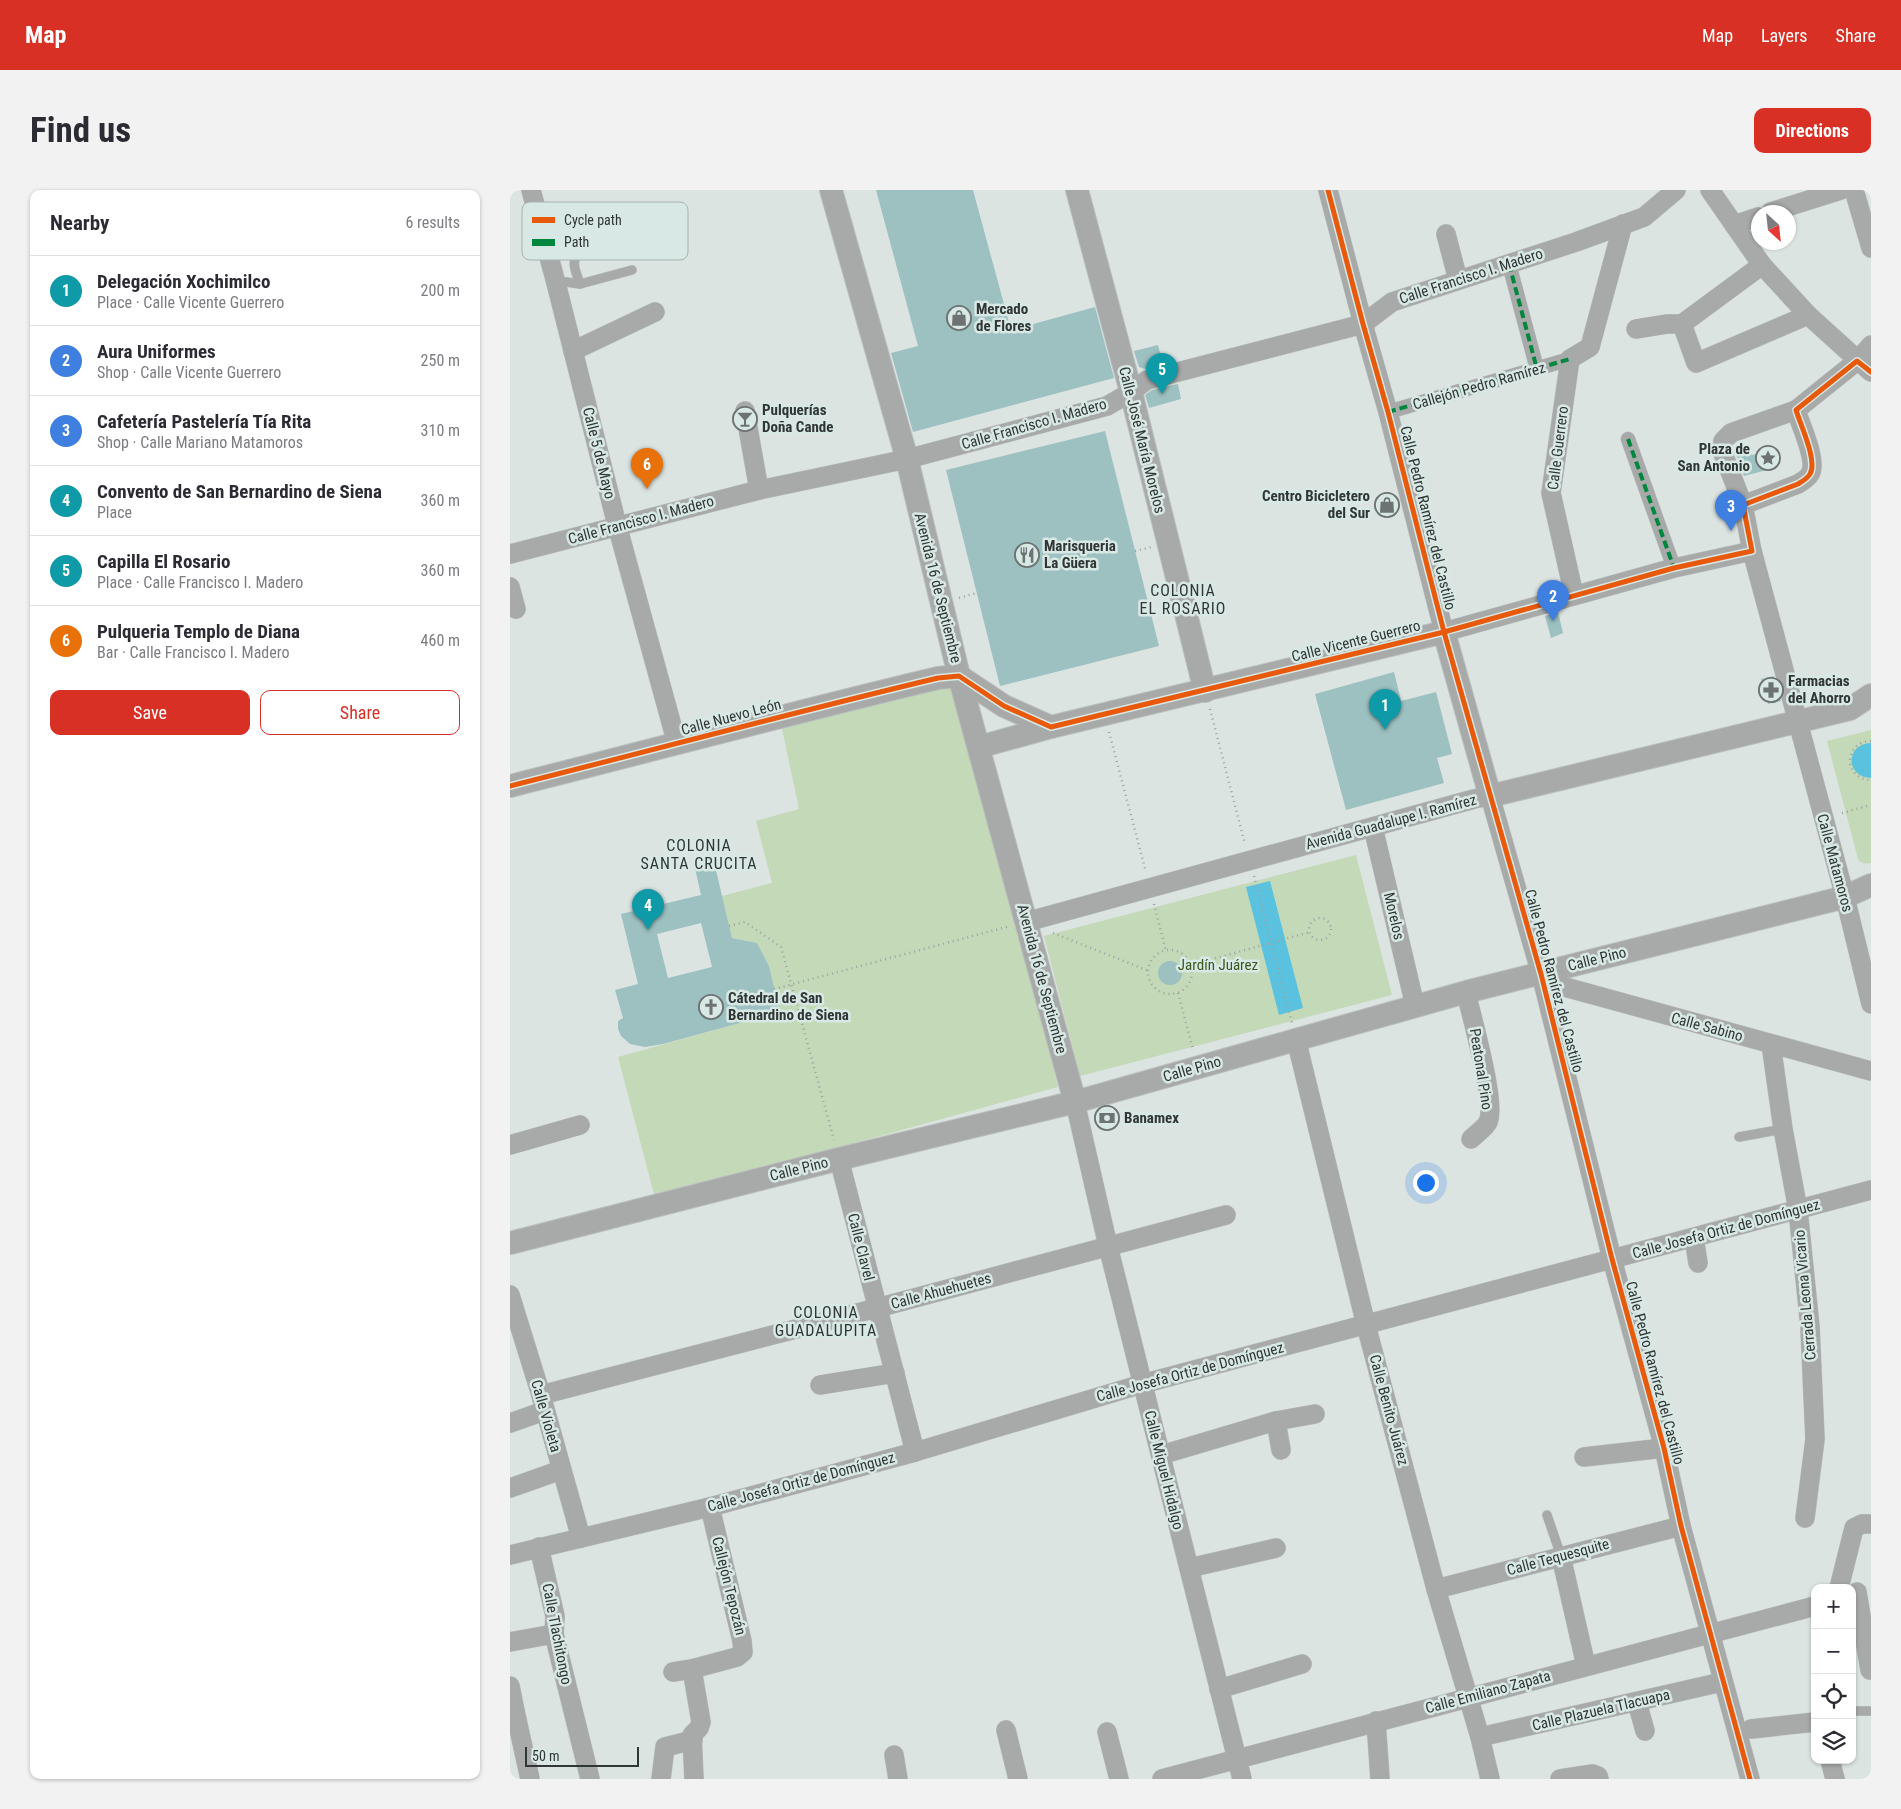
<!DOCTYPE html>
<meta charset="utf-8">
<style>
:root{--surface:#fff;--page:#f2f2f3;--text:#2b2b33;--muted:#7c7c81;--line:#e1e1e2;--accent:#d93025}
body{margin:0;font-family:"Roboto Condensed",sans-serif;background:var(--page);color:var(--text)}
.controls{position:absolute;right:15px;bottom:15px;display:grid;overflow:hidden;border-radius:10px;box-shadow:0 1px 4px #0004}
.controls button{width:45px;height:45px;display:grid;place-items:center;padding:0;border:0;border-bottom:1px solid var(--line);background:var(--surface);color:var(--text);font:25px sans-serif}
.compass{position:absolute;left:1241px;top:15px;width:45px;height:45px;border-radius:50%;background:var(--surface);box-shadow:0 1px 4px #0004;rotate:153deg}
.scale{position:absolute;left:15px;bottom:12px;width:114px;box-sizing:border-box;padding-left:5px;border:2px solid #303635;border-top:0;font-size:14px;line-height:18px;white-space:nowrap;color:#303635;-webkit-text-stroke:4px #d8e8e4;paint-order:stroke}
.you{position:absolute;left:915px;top:992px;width:18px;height:18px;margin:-12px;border:4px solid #fff;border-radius:50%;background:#1a73e8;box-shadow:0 0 0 8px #1a73e833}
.badge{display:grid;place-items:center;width:32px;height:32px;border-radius:50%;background:var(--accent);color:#fff;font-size:16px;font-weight:700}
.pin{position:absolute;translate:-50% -41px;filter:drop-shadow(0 1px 2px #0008)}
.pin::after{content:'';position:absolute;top:26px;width:18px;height:15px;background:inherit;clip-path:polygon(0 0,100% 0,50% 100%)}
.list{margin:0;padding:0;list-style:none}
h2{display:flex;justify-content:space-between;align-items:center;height:65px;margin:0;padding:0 20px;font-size:21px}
h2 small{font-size:16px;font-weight:400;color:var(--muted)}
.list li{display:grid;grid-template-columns:32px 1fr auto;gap:15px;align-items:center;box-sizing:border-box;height:70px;padding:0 20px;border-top:1px solid var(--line)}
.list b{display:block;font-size:19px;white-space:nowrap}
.list p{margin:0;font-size:16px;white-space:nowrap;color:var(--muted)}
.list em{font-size:16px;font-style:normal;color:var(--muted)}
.actions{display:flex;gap:10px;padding:15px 20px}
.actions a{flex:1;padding:11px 0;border:1px solid var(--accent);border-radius:10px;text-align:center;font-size:18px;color:var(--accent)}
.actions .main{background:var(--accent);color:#fff}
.icon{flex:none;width:28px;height:28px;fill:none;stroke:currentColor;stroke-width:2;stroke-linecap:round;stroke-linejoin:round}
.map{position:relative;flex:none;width:1361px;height:1589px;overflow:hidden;border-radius:10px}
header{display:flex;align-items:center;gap:30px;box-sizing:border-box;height:70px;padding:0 25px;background:var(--accent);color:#fff}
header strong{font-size:24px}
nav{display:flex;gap:28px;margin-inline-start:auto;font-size:18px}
.intro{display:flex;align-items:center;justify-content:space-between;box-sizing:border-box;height:120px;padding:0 30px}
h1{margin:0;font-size:35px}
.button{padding:12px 22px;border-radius:10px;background:var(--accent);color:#fff;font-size:18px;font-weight:700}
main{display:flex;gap:30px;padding:0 30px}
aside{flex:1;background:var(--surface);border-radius:10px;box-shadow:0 1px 4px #0004}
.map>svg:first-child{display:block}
</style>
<header>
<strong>Map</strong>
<nav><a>Map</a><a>Layers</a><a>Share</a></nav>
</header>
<div class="intro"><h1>Find us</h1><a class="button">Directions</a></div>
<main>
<aside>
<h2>Nearby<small>6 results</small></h2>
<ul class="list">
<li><span class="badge" style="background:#0f9aa8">1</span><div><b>Delegación Xochimilco</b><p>Place · Calle Vicente Guerrero</p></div><em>200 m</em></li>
<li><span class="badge" style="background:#3f7fe0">2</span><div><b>Aura Uniformes</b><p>Shop · Calle Vicente Guerrero</p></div><em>250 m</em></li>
<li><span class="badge" style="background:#3f7fe0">3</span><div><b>Cafetería Pastelería Tía Rita</b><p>Shop · Calle Mariano Matamoros</p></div><em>310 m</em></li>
<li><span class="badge" style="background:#0f9aa8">4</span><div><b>Convento de San Bernardino de Siena</b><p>Place</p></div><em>360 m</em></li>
<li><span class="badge" style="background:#0f9aa8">5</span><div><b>Capilla El Rosario</b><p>Place · Calle Francisco I. Madero</p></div><em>360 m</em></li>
<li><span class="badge" style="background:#e8710a">6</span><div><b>Pulqueria Templo de Diana</b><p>Bar · Calle Francisco I. Madero</p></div><em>460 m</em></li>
</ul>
<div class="actions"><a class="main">Save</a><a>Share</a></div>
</aside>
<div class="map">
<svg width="1361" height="1589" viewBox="0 0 1361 1589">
<rect width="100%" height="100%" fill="#dce4e2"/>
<g fill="#c3d9b7">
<polygon points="445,492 548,897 145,1008 108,867 270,822 259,776 247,753 222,748 212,706 262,693 246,631 289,619 271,534"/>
<path d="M1361 540V673C1355 674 1352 674 1348 669L1317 551Z"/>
<polygon points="846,665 882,805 570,886 534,746"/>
</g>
<g fill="#5ac2de">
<path d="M1361 553V588C1335 587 1335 554 1361 553Z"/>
<polygon points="760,691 793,818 769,825 736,697"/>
</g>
<g fill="#9dc0c1" fill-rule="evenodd">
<polygon points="366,0 463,0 501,140 585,117 604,188 403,242 381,163 408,156"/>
<polygon points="648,155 653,174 635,179 629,177 624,161"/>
<polygon points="668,194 671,209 639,218 635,205 642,200"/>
<polygon points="595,241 649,456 490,496 436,280"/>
<polygon points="1238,254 1242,265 1253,262 1257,280 1234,286 1224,258"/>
<polygon points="1048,422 1053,443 1041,448 1035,426"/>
<polygon points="884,482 891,511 926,502 942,564 927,568 934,593 836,620 805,504"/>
<polygon points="1264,486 1271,511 1258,514 1251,489"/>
<path d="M204 672 222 748 247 753 259 776 270 822 153 854 135 857 120 854 111 846 108 839V831L113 828 105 800 128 794 111 724 191 705 185 678ZM191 733 202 777 158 788 147 744Z"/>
<circle cx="660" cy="783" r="12"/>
</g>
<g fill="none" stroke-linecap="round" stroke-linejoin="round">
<defs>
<g id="service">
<polyline points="46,93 56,92 70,94 122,80"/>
<path d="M70 94C66 82 60 72 69 62L116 51"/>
<polyline points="1229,947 1273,939"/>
<polyline points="1037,1325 1051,1366"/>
<polyline points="1342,1521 1361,1521"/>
</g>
<g id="pedestrian">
<polyline points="999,74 1027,179"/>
<polyline points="878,222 1060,169"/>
<polyline points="1118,249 1164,378"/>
</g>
<g id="minor">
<polyline points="21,0 46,93 107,335 167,554"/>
<polyline points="818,0 853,134 878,222 934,442 1164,378 1242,361"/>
<polyline points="1200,0 1252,75 1298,125 1361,182"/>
<polyline points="1344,0 1361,58"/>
<polyline points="1261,22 1331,0"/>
<polyline points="1224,35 1248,27"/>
<polyline points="936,44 948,90"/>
<polyline points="1172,134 1186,173 1298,125"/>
<polyline points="1172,134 1252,75"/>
<polyline points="1126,139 1157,134 1172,134"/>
<polyline points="63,161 145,122"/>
<polyline points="1286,220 1221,243 1213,251 1212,261 1233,315 1242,361 1335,707 1361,814"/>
<polyline points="235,221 249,300"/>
<path d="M1233 315 1288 294C1293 291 1298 288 1300 284 1308 271 1290 234 1286 220L1347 171 1361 155"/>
<polyline points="0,364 249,300 397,269 597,216 621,202 637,190 853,134 882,112 1066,52 1134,27 1166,0"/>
<polyline points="0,397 6,419"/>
<polyline points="1064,405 1041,303 1060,169 1080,157 1113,34"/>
<polyline points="863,637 905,816"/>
<polyline points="516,732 964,609 980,606 1031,784 1102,1069 1154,1258 1171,1336 1240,1589"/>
<polyline points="1033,791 1361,881"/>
<path d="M956 802C961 825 987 915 978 932 975 938 966 944 961 949"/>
<polyline points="786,849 856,1135 926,1399 970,1547 980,1589"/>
<polyline points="1261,854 1273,939 1288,1020 1300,1137 1305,1249 1295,1328"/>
<polyline points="565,912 598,1056 732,1589"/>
<polyline points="0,955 70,935"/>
<polyline points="329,969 405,1262"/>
<polyline points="1184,1048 1188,1073"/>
<polyline points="0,1105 31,1205 71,1348"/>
<polyline points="310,1195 385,1183"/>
<polyline points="31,1205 367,1118 716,1025"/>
<polyline points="766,1231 771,1260"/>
<polyline points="0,1233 34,1221"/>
<polyline points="651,1265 766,1231 805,1224"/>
<polyline points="1074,1267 1154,1258"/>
<polyline points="0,1298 51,1280"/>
<polyline points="29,1357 45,1426 44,1444 80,1589"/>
<polyline points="0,1365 200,1317 405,1262 632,1194 1361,1000"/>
<polyline points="1051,1366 1076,1476"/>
<polyline points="679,1378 766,1358"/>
<polyline points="1329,1398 1344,1338 1352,1334 1361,1334"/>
<polyline points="926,1399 1171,1336"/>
<polyline points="1347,1402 1360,1480"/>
<polyline points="0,1452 44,1444"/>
<polyline points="182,1479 191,1532 189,1538 182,1545 184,1589"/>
<polyline points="163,1482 182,1479 227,1467 233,1462 232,1451 200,1317"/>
<polyline points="0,1496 5,1521 0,1523"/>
<polyline points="709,1499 792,1474"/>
<polyline points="1127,1512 1135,1541"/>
<polyline points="5,1521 20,1589"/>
<polyline points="866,1531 870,1589"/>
<polyline points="1241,1539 1305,1532"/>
<polyline points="496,1540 508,1589"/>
<polyline points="597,1542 609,1589"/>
<polyline points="970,1547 1212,1492"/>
<polyline points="384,1565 388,1589"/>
<polyline points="1320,1570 1325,1589"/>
<polyline points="151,1589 155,1557 183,1550"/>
<polyline points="652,1589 1305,1416"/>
<polyline points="1050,1589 1083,1584 1088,1586 1089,1589"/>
</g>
<g id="tertiary">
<polyline points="321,0 397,269 449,486 565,912"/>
<polyline points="567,0 621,202 695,501"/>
<polyline points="469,557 541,537 934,442 980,606 1340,519 1361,505"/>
<path d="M0 596C143 560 285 522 428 488L449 486 494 516 541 537"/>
<polyline points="0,1053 329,969 565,912 956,802 1335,707 1361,695"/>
</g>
</defs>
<use href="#service" stroke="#bac0bf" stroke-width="10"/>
<use href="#pedestrian" stroke="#bac0bf" stroke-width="15"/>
<use href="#minor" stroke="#bac0bf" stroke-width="20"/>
<use href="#tertiary" stroke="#bac0bf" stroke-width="24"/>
<g stroke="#9ea2a1" stroke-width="2.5" stroke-dasharray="1 4" stroke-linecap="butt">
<polyline points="625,361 642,357"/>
<polyline points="449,408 467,403"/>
<polyline points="700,519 735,654"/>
<polyline points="599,542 636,682"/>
<path d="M1361 551C1333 552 1333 589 1361 590"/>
<polyline points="1332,623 1361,615"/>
<polyline points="744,686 782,833"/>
<polyline points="644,714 656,761"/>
<circle cx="810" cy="739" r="11"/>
<polyline points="219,736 235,732 271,757 324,950"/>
<polyline points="543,743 639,781"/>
<circle cx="660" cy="782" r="22"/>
<polyline points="681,775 800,742"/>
<polyline points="264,799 500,736"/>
<polyline points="668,803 683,859"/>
</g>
<use href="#service" stroke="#a8aaa9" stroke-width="9"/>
<use href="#pedestrian" stroke="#a8aaa9" stroke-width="14"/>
<use href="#minor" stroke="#a8aaa9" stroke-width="19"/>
<use href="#tertiary" stroke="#a8aaa9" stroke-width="22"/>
<g stroke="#00873e" stroke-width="4" stroke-dasharray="8 4" stroke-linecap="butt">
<polyline points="999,74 1027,179"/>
<polyline points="878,222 1060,169"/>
<polyline points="1118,249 1164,378"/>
</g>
<defs>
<g id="cycleway">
<polyline points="818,0 853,134 878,222 934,442 1031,784 1102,1069 1154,1258 1171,1336 1240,1589"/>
<path d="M0 596C143 560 285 522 428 488L449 486 494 516 541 537 934 442 1164 378 1242 361 1233 315 1288 294C1293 291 1298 288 1300 284 1308 271 1290 234 1286 220L1347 171 1361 182"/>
</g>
</defs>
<use href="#cycleway" stroke="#d8e8e4" stroke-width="8"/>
<use href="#cycleway" stroke="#e8590c" stroke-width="5"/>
</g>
<defs>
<symbol id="shop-ring" viewBox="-11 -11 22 22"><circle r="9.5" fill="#d8e8e4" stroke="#6c7372" stroke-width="1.5"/><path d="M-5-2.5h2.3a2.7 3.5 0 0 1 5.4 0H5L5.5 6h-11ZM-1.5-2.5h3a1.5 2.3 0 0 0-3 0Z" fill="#6c7372"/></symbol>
<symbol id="bar-ring" viewBox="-11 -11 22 22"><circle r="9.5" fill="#d8e8e4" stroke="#6c7372" stroke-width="1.5"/><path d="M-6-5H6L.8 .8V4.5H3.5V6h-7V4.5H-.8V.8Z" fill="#6c7372"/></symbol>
<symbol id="sight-ring" viewBox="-11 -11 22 22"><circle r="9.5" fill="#d8e8e4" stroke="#6c7372" stroke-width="1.5"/><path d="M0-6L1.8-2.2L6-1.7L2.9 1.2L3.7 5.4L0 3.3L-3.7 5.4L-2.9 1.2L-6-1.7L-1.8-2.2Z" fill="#6c7372"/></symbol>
<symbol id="restaurant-ring" viewBox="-11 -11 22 22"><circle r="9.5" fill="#d8e8e4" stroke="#6c7372" stroke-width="1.5"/><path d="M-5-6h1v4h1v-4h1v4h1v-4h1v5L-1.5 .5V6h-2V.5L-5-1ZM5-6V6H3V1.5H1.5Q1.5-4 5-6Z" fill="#6c7372"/></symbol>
<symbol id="pharmacy-ring" viewBox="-11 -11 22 22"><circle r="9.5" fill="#d8e8e4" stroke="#6c7372" stroke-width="1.5"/><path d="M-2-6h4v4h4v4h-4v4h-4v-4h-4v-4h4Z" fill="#6c7372"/></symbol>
<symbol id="church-ring" viewBox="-11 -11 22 22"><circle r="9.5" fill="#d8e8e4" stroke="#6c7372" stroke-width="1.5"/><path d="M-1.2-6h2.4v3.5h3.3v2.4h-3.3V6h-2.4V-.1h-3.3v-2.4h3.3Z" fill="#6c7372"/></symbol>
<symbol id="bank-ring" viewBox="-11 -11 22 22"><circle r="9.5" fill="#d8e8e4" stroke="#6c7372" stroke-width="1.5"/><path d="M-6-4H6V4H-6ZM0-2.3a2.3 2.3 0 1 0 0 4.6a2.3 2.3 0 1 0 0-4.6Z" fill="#6c7372"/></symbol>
</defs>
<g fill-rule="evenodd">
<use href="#shop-ring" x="435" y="114" width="28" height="28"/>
<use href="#bar-ring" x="221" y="215" width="28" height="28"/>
<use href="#sight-ring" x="1244" y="254" width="28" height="28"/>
<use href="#shop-ring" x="863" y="301" width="28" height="28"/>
<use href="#restaurant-ring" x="503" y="351" width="28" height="28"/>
<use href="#pharmacy-ring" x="1247" y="486" width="28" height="28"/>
<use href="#church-ring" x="187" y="803" width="28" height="28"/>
<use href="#bank-ring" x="583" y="914" width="28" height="28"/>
</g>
<g text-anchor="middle" stroke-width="5" stroke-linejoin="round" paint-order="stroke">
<g font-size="15" fill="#303635" stroke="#d8e8e4">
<text transform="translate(961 86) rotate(-18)" y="5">Calle Francisco I. Madero</text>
<text transform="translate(969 196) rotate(-16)" y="5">Callejón Pedro Ramírez</text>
<text transform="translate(524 234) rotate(-16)" y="5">Calle Francisco I. Madero</text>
<text transform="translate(632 250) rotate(76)" y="5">Calle José María Morelos</text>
<text transform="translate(1048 258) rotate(-83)" y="5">Calle Guerrero</text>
<text transform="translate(89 263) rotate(76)" y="5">Calle 5 de Mayo</text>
<text transform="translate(918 328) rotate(76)" y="5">Calle Pedro Ramírez del Castillo</text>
<text transform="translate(131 330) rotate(-15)" y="5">Calle Francisco I. Madero</text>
<text transform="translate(428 398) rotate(76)" y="5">Avenida 16 de Septiembre</text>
<text transform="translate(846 451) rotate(-14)" y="5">Calle Vicente Guerrero</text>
<text transform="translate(221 527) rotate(-15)" y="5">Calle Nuevo León</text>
<text transform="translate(881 632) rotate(-15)" y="5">Avenida Guadalupe I. Ramírez</text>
<text transform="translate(1325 673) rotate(75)" y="5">Calle Matamoros</text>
<text transform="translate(884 726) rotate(77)" y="5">Morelos</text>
<text transform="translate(1087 769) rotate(-14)" y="5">Calle Pino</text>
<text transform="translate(532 789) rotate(75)" y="5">Avenida 16 de Septiembre</text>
<text transform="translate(1044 791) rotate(75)" y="5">Calle Pedro Ramírez del Castillo</text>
<text transform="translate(1197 837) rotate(15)" y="5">Calle Sabino</text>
<text transform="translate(682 879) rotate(-16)" y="5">Calle Pino</text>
<text transform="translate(971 879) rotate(81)" y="5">Peatonal Pino</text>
<text transform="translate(289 979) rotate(-14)" y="5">Calle Pino</text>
<text transform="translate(1216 1039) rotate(-15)" y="5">Calle Josefa Ortiz de Domínguez</text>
<text transform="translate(351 1057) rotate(76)" y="5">Calle Clavel</text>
<text transform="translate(431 1101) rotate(-15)" y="5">Calle Ahuehuetes</text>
<text transform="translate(1295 1105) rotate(-95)" y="5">Cerrada Leona Vicario</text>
<text transform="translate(680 1182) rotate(-15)" y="5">Calle Josefa Ortiz de Domínguez</text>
<text transform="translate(1145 1183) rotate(75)" y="5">Calle Pedro Ramírez del Castillo</text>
<text transform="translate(879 1220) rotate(75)" y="5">Calle Benito Juárez</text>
<text transform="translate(36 1226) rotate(74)" y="5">Calle Violeta</text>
<text transform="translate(654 1280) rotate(76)" y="5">Calle Miguel Hidalgo</text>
<text transform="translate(291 1292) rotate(-15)" y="5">Calle Josefa Ortiz de Domínguez</text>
<text transform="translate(1048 1367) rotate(-15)" y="5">Calle Tequesquite</text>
<text transform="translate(219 1396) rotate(76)" y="5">Callejón Tepozán</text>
<text transform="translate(47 1444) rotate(79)" y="5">Calle Tlachitongo</text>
<text transform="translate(978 1502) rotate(-15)" y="5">Calle Emiliano Zapata</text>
<text transform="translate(1091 1520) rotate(-13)" y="5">Calle Plazuela Tlacuapa</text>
</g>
<g font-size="15" font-weight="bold" fill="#303635" stroke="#d8e8e4" text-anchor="start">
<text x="466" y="124">Mercado<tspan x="466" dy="17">de Flores</tspan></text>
<text x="252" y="225">Pulquerías<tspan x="252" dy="17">Doña Cande</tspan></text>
<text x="1240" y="264" text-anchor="end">Plaza de<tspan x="1240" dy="17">San Antonio</tspan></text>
<text x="860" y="311" text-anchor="end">Centro Bicicletero<tspan x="860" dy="17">del Sur</tspan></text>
<text x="534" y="361">Marisqueria<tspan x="534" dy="17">La Güera</tspan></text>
<text x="1278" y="496">Farmacias<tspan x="1278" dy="17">del Ahorro</tspan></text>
<text x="218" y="813">Cátedral de San<tspan x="218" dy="17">Bernardino de Siena</tspan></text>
<text x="614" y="933">Banamex</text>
</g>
<g font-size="15" fill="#39581c" stroke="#d8e8e4">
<text x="708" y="780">Jardín Juárez</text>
</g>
<g font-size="16" letter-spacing="1" fill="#303635" stroke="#d8e8e4">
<text x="673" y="406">COLONIA<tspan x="673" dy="18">EL ROSARIO</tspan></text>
<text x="189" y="661">COLONIA<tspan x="189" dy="18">SANTA CRUCITA</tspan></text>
<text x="316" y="1128">COLONIA<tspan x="316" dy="18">GUADALUPITA</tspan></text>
</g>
</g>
<rect x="12" y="12" width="166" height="58" rx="8" fill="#d8e8e4" stroke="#a6b3b0" stroke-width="1"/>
<rect x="22" y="27" width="23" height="6" fill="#e8590c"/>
<rect x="22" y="49" width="23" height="7" fill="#00873e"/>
<g font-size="14" fill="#303635">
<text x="54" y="35">Cycle path</text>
<text x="54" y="57">Path</text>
</g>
</svg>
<div class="controls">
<button>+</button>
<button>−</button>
<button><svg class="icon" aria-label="locate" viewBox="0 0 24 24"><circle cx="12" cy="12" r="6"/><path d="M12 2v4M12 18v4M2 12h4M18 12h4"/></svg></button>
<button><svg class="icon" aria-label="layers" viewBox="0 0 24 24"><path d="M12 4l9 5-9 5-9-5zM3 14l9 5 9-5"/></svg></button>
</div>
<svg class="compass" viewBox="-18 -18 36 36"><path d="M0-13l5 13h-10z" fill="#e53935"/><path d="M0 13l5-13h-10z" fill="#7c7c81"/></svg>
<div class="scale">50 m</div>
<div class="you"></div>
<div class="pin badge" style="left:875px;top:540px;background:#0f9aa8">1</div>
<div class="pin badge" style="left:1043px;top:431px;background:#3f7fe0">2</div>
<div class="pin badge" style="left:1221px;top:341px;background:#3f7fe0">3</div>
<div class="pin badge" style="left:138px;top:740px;background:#0f9aa8">4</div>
<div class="pin badge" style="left:652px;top:204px;background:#0f9aa8">5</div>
<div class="pin badge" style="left:137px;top:299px;background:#e8710a">6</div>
</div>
</main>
